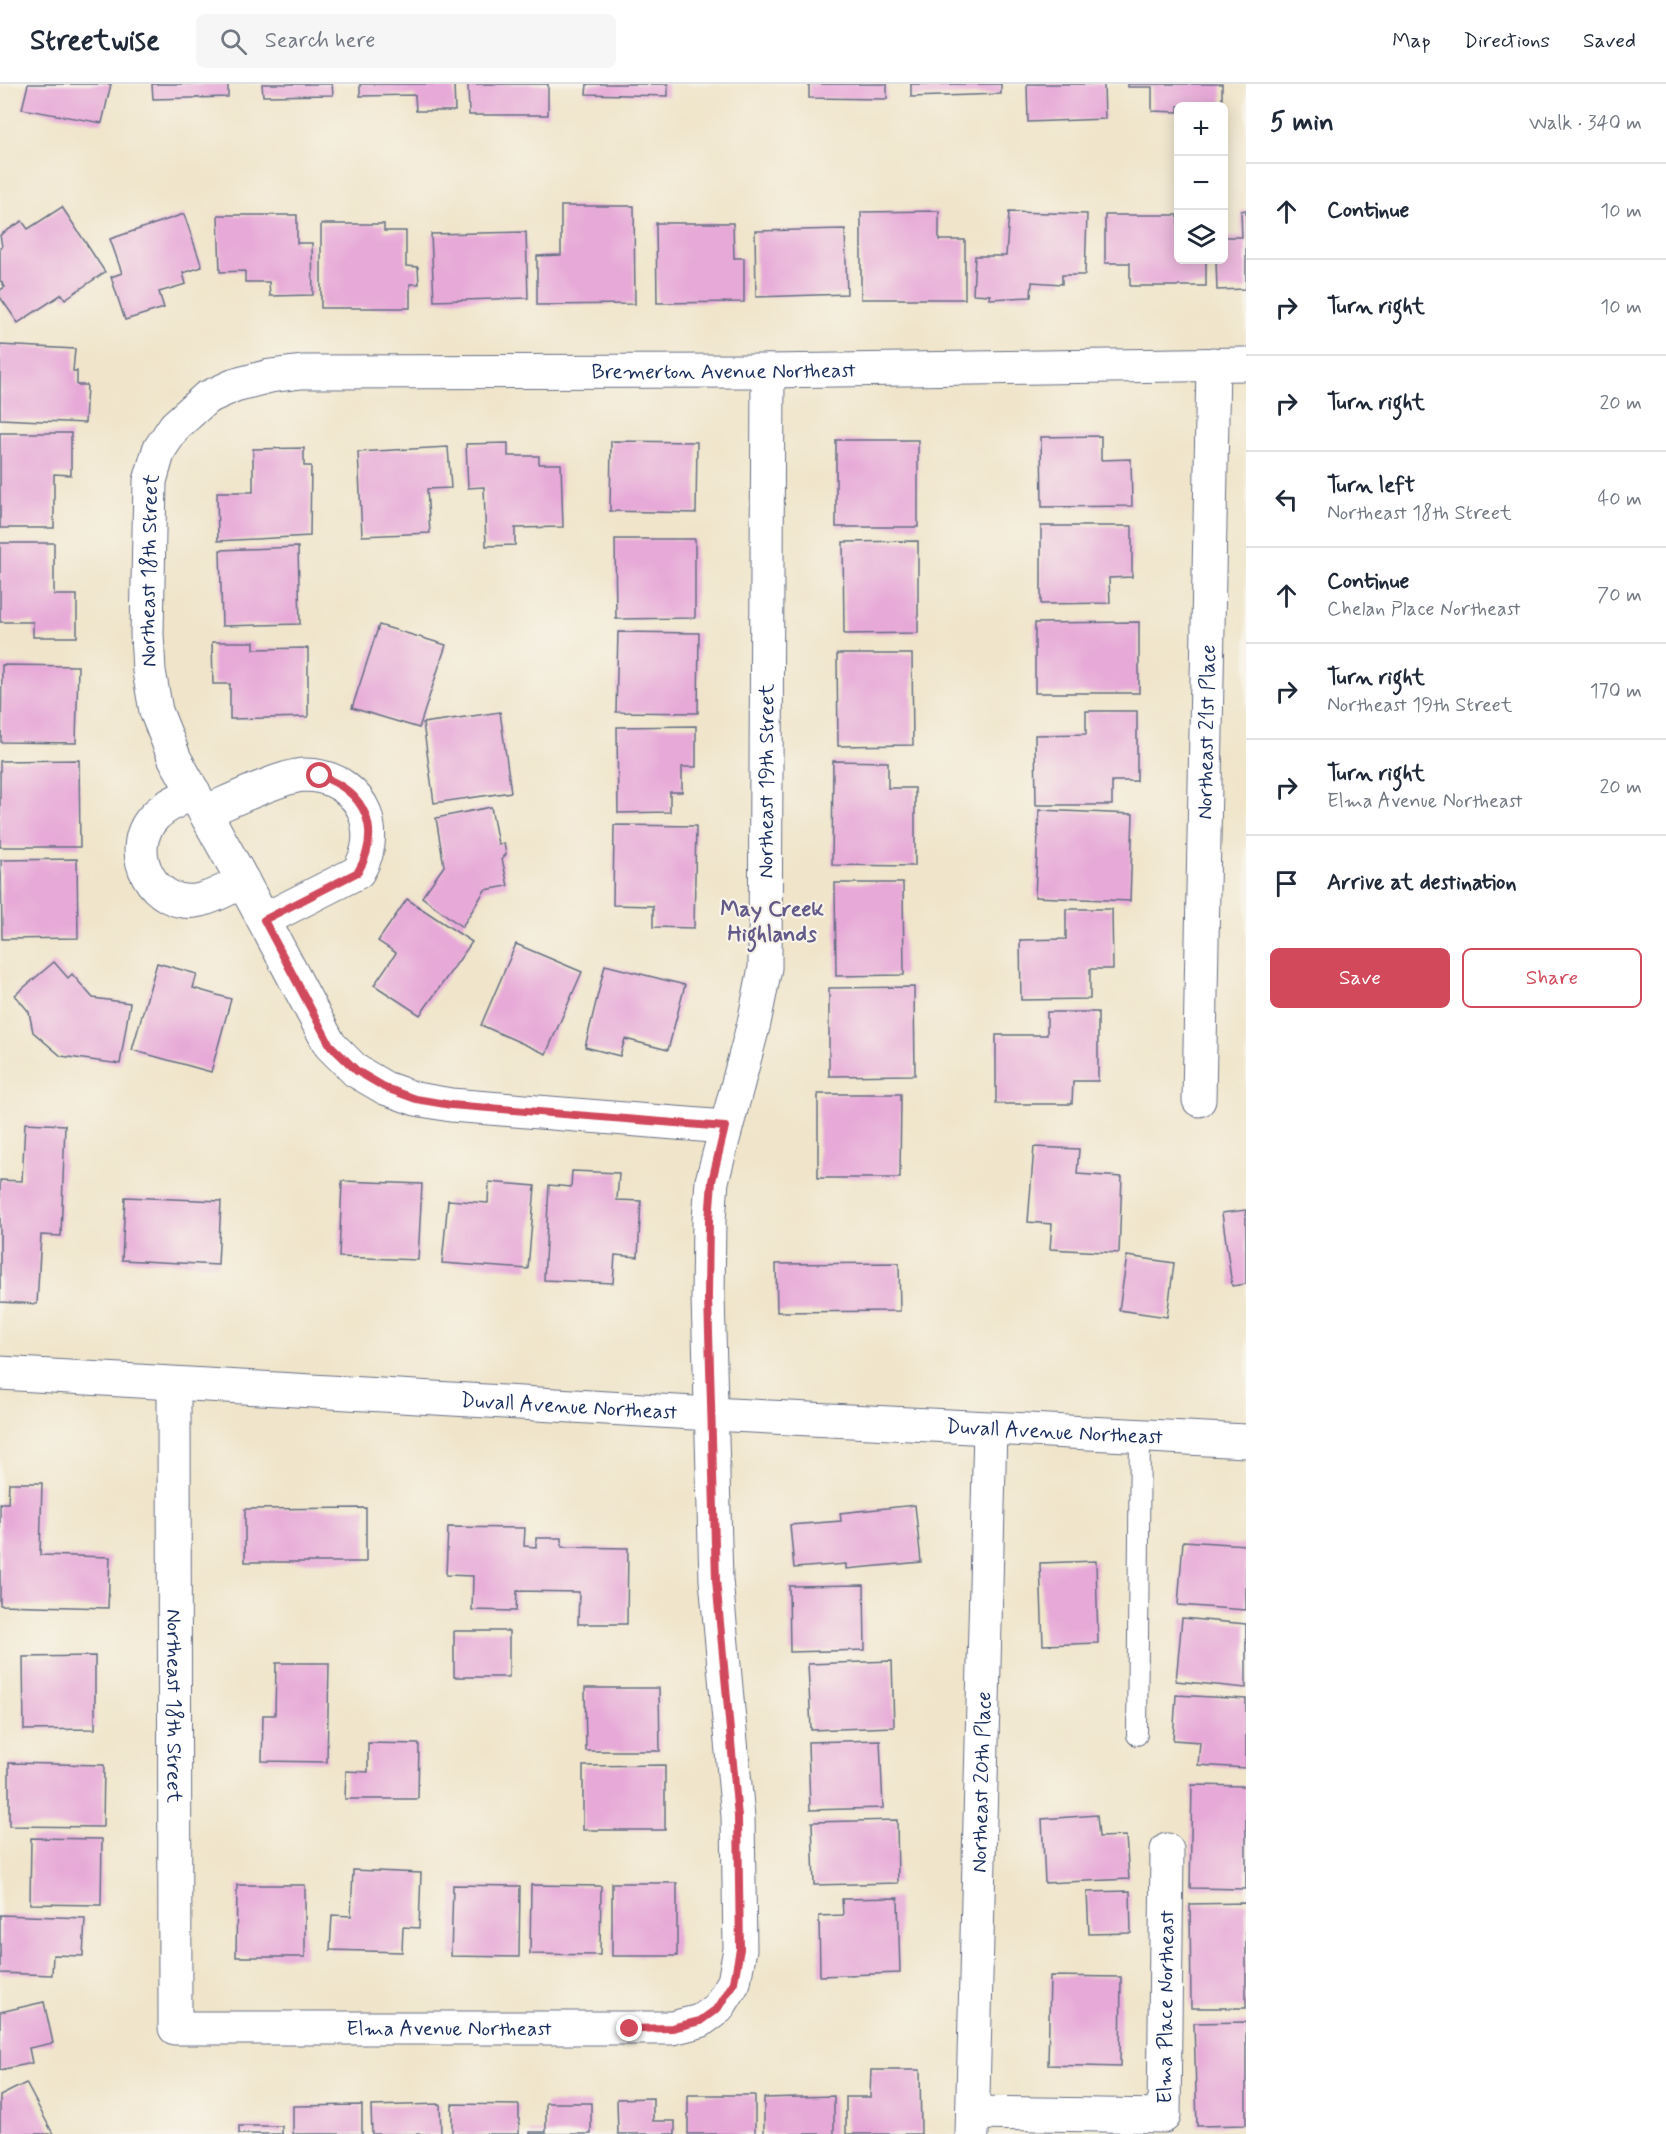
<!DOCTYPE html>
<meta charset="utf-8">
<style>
:root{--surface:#fff;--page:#f6f6f7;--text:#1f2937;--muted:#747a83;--line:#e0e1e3;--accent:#d1495b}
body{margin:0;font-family:Mynerve,sans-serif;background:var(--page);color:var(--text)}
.controls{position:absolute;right:18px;top:18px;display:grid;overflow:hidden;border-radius:9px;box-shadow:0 3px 15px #0003}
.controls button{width:54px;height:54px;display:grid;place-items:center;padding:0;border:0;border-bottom:2px solid var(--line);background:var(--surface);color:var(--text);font:30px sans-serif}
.stop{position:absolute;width:18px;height:18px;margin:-14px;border:4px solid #d1495b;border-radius:50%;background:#fff}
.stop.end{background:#d1495b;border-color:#fff;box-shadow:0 2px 6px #0008}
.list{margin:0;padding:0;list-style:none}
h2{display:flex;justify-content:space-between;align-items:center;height:78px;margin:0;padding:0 24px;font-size:26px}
h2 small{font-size:20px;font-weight:400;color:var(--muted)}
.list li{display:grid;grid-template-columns:39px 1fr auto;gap:18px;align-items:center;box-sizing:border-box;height:96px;padding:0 24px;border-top:2px solid var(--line)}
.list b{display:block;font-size:22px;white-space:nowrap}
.list p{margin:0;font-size:20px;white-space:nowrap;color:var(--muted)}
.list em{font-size:20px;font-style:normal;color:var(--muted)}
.actions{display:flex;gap:12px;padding:18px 24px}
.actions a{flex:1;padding:14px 0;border:2px solid var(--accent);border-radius:9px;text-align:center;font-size:21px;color:var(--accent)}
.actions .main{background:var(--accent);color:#fff}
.icon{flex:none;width:33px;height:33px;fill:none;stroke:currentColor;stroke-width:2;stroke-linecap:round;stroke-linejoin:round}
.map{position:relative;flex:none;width:1246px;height:2050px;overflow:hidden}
header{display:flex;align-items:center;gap:36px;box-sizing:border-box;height:84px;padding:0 30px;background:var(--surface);border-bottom:2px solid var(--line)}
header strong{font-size:28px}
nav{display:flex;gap:33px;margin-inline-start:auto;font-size:21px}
.search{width:420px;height:54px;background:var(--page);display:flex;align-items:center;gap:15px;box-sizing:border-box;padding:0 21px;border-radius:9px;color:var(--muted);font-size:22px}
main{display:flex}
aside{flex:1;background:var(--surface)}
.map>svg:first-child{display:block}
</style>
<header>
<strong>Streetwise</strong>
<div class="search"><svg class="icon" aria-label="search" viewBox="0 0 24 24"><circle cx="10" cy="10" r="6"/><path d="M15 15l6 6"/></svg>Search here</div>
<nav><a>Map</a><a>Directions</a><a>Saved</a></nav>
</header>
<main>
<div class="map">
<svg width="1246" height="2050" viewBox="0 0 1246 2050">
<rect width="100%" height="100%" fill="#f7f3e8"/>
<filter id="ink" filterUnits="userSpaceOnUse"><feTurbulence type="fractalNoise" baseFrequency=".0167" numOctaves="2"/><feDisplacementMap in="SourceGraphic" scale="12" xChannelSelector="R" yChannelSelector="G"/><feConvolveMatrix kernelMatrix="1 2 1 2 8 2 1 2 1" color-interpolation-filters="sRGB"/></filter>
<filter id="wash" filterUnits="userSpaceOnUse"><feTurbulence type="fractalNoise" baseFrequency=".008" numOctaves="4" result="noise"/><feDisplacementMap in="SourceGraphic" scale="24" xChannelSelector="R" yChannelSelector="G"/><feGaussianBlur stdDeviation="1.35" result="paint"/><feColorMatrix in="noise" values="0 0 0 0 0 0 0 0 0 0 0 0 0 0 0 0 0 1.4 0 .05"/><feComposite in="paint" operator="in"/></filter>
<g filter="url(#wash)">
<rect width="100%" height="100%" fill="#f0e5cb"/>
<g id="blocks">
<g fill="#e7aad8">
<polygon points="28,0 111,0 102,39 22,25"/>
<polygon points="152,0 228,0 228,13 153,15"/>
<polygon points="262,0 332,0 333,11 263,12"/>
<polygon points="360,0 454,0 455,27 416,27 415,11 360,12"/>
<polygon points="468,0 548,0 548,31 469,31"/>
<polygon points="587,0 668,0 668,12 586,10"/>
<polygon points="809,0 887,0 887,15 809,14"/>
<polygon points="911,0 1001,0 1001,10 911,13"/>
<polygon points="1027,0 1104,0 1105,35 1028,38"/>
<polygon points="1128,0 1222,0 1222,22 1178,22 1178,28 1152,27 1152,3 1128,3"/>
<polygon points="561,122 634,122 635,220 537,221 537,172 561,171"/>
<polygon points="62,123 105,188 65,215 62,210 18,239 0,213 0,206 5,203 0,196 0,164 2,163 0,151 22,137 28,145"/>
<polygon points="1246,126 1246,205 1217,206 1216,176 1224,176 1224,153 1242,153 1241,127"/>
<polygon points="939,127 939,156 965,156 965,215 861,215 861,128"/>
<polygon points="1009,128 1087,130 1085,191 1062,191 1062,200 1032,198 1031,213 989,215 990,211 973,210 975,172 1006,172"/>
<polygon points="184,130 202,183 183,189 186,200 159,208 164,224 125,236 111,193 122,189 110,155"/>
<polygon points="218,131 297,131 297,159 312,159 313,211 270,212 269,198 245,198 245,187 220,188"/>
<polygon points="1105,131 1178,131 1178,176 1206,176 1206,202 1130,202 1130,179 1105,179"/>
<polygon points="656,139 733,139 734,174 744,174 744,218 657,219"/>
<polygon points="321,140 384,140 384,147 406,147 406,182 418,183 419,200 410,200 410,224 321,224"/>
<polygon points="845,145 847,210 756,213 755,147"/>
<polygon points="526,148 528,214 434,217 431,150"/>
<polygon points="0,261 75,265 73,287 77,287 77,301 87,301 85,339 0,335"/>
<polygon points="0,349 71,349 71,391 54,390 54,444 0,444"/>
<polygon points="1101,352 1101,376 1131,375 1132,422 1042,423 1041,353"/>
<rect x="836" y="356" width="82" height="87"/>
<polygon points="611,357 697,358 696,429 610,427"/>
<polygon points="508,359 508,372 539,372 539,380 561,380 563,443 515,444 515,461 486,462 484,403 468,404 466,360"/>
<polygon points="448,363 451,404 427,405 430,449 362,452 358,368"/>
<polygon points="304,364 304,382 311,382 310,452 218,457 217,408 253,408 253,365"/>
<polygon points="1041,442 1132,442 1132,493 1109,494 1110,519 1041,520"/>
<polygon points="615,455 695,455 695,534 616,535"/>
<polygon points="918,457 918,549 844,550 843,458"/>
<polygon points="0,459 54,459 54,511 77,511 77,553 33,553 33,538 0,538"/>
<polygon points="298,463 300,540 222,542 220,466"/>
<polygon points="1139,538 1139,609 1035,609 1035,539"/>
<polygon points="379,541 446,561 419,644 352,624"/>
<polygon points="618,548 699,549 698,629 616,628"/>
<polygon points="212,558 254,558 254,565 308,564 308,633 230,635 230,600 213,600"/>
<polygon points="837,570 912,570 913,661 838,662"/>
<polygon points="2,581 78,582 76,659 1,658"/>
<polygon points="1086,627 1137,627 1137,697 1112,697 1112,721 1036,721 1035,651 1086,650"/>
<polygon points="500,628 511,708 434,719 423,639"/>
<polygon points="696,642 696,683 682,683 682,708 670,708 670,728 618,729 617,643"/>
<polygon points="79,676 80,763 0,763 0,677"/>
<polygon points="833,677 888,678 888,704 915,704 915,782 832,781"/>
<polygon points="491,723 498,760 504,759 506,770 502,775 508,802 485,806 462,843 422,813 444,782 436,734"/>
<polygon points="1039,726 1133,730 1130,817 1035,813"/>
<polygon points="614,741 696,742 694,844 653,843 653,822 613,821"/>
<polygon points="77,775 78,854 2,855 1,776"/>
<polygon points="835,799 903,799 904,891 836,892"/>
<polygon points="407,815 472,858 420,931 374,901 396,869 378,857"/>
<polygon points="1066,825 1112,825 1113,885 1090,885 1090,915 1021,916 1020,856 1066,855"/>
<polygon points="516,860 582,888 546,970 481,941"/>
<polygon points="54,878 68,894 72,890 93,914 130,919 120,980 61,972 33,948 29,928 15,911"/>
<polygon points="157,879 197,890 193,904 231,915 211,988 132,966"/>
<polygon points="605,881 685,901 668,966 625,955 620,972 585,963"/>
<polygon points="914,903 915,991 829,992 829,904"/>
<polygon points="1047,928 1098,928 1098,997 1073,997 1072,1020 996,1020 996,951 1047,951"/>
<polygon points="818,1010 901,1010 900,1094 818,1094"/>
<polygon points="25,1039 65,1041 61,1152 41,1151 37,1220 0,1218 0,1096 22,1097"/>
<polygon points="1034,1063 1079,1065 1077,1090 1122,1093 1119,1169 1050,1165 1052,1140 1028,1138"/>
<polygon points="572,1087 619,1089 617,1116 641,1117 638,1173 615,1171 613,1199 544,1196 549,1101 571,1103"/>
<polygon points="342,1097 422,1100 418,1176 339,1173"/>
<polygon points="489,1098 535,1102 528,1185 442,1179 448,1116 488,1119"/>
<polygon points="125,1113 221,1117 218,1181 122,1176"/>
<polygon points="1246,1126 1246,1200 1232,1202 1222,1129"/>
<polygon points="1127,1172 1174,1179 1167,1233 1119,1226"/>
<polygon points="899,1179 900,1227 777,1228 776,1180"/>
<polygon points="9,1399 42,1399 40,1471 110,1473 108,1524 0,1521 0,1419 8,1419"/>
<polygon points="915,1421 921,1478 846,1485 846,1480 794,1484 790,1441 841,1437 840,1429"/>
<polygon points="366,1424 366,1478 245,1478 245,1425"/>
<polygon points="448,1443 525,1444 524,1462 536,1463 536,1454 562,1454 562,1463 628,1464 627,1540 578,1540 579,1508 517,1507 516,1527 472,1526 473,1492 446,1491"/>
<polygon points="1183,1457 1246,1461 1246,1526 1178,1521"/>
<polygon points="1096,1477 1098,1559 1043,1561 1040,1479"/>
<polygon points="864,1501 865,1566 790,1568 789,1502"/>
<polygon points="1182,1534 1246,1540 1246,1604 1176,1597"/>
<rect x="454" y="1547" width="55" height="46"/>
<polygon points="95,1572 95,1645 24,1646 23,1573"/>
<polygon points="892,1577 894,1643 811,1646 808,1580"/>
<polygon points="276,1579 329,1579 327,1678 262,1677 263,1631 275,1631"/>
<polygon points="585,1604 659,1604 660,1667 586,1667"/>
<polygon points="1176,1611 1246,1615 1246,1684 1198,1681 1200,1658 1173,1656"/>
<polygon points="880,1656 883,1724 810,1726 808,1658"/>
<polygon points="368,1659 419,1660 418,1715 345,1715 346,1687 368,1688"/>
<polygon points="9,1679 104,1681 103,1743 9,1742"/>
<polygon points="665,1681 665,1746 583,1746 583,1682"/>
<polygon points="1192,1701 1246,1702 1246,1805 1190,1804"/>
<polygon points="1097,1731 1099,1753 1126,1752 1129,1795 1045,1799 1042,1735"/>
<polygon points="897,1736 898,1799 814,1801 812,1738"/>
<polygon points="31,1754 102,1755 101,1821 30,1820"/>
<polygon points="353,1786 421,1789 419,1844 403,1843 402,1868 330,1866 332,1831 351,1832"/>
<rect x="612" y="1799" width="65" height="73"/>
<polygon points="237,1801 305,1801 305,1873 236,1873"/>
<polygon points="453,1801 520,1802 519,1873 451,1872"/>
<polygon points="531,1801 601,1802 600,1871 530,1870"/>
<polygon points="1130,1807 1131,1849 1089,1850 1087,1808"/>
<polygon points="898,1814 900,1889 820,1892 819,1832 843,1831 842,1815"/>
<polygon points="1246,1819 1246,1924 1191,1924 1190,1820"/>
<polygon points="0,1831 85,1834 83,1872 53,1871 52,1891 0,1889"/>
<polygon points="1050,1892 1121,1893 1120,1983 1048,1981"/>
<polygon points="44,1918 53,1959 29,1964 32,1979 0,1986 0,1928"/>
<polygon points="1246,1938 1246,2041 1197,2042 1194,1939"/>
<polygon points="871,1986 920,1986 921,2050 846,2050 846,2013 870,2013"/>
<polygon points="26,1999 53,2050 0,2050 0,2012"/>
<rect x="688" y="2011" width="67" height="39"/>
<polygon points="834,2012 834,2050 764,2050 764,2014"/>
<polygon points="653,2014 653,2037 675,2037 675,2050 618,2050 617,2015"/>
<polygon points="546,2019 591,2019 591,2050 530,2050 530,2048 546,2048"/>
<polygon points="440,2020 441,2050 372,2050 371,2022"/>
<polygon points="452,2020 519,2021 519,2050 452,2050"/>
<polygon points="362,2021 362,2050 293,2050 293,2022"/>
<rect x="239" y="2042" width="43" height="8"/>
</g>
</g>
</g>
<g filter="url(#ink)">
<use href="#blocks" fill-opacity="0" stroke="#666f84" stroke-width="1.5"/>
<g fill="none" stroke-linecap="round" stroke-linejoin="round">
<defs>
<polyline id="service" points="1137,1651 1140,1352"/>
<g id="minor">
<path d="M194 708C181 715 164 722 154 733 122 767 154 827 200 816 215 813 229 804 243 797"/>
<path d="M205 728C229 718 281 692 304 691 318 691 333 695 344 703 352 709 360 717 364 727 372 749 370 768 358 788L264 836"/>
<path id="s1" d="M1199 1016 1213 280"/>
<path id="s2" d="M725 1043 451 1021 416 1015 385 1004 356 987 330 961 238 788 175 675 156 627 149 587 147 550 150 397 159 366 175 342 206 314 235 301 270 292 302 288 768 287 1246 280"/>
<path id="s3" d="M174 1300 175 1944H672L700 1937 718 1924 734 1898 740 1865 738 1733 716 1496 708 1213 709 1136 712 1097 754 939 765 884 768 287"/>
<path id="s4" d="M973 2029 1164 2032 1167 1766"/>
<path id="s5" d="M972 2050 990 1345"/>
</g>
<g id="primary">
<path id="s6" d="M0 1289 711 1330 1246 1357"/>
</g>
</defs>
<use href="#service" stroke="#666f84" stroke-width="22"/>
<use href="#minor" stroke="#666f84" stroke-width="35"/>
<use href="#primary" stroke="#666f84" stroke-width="35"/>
<use href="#service" stroke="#fff" stroke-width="20"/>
<use href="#minor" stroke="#fff" stroke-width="33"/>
<use href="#primary" stroke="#fff" stroke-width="33"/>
</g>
</g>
<g fill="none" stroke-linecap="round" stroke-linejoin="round" filter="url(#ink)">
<path stroke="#d1495b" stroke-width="8" d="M320 692C366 708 382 746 358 788L264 836 330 961 357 987 386 1004 416 1015 451 1021 725 1043 712 1097 709 1136 708 1213 716 1496 738 1733 740 1865 734 1898 718 1924 700 1937 672 1944 630 1945"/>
</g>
<g text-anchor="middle" stroke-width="4.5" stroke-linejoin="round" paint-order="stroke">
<g font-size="21" fill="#1b2f5e" stroke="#f7f3e8">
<text dy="7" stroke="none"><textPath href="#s2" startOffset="1646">Bremerton Avenue Northeast</textPath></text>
<text dy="7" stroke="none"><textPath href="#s2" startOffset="932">Northeast 18th Street</textPath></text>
<text dy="7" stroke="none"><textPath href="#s1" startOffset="368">Northeast 21st Place</textPath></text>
<text dy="7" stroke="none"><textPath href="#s3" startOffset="2432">Northeast 19th Street</textPath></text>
<text dy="7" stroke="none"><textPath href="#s6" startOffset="570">Duvall Avenue Northeast</textPath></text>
<text dy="7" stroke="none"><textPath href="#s6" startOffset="1056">Duvall Avenue Northeast</textPath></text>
<text dy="7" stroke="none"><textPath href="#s3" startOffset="322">Northeast 18th Street</textPath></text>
<text dy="7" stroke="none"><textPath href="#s5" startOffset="352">Northeast 20th Place</textPath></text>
<text dy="7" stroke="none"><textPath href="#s4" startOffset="300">Elma Place Northeast</textPath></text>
<text dy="7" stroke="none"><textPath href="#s3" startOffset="918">Elma Avenue Northeast</textPath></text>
</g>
<g font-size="22" font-weight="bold" fill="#625a89" stroke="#f7f3e8">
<text x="772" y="832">May Creek<tspan x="772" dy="25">Highlands</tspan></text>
</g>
</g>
</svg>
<div class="controls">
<button>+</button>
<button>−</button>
<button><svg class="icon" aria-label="layers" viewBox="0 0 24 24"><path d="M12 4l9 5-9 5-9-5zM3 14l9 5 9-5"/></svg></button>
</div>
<div class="stop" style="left:320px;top:692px"></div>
<div class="stop end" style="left:630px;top:1945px"></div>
</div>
<aside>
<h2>5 min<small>Walk · 340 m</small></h2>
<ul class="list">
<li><svg class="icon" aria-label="ahead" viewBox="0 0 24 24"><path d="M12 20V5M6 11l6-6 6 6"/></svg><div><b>Continue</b></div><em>10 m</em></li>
<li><svg class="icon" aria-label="right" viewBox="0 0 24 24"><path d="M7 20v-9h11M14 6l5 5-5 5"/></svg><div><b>Turn right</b></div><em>10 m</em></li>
<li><svg class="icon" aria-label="right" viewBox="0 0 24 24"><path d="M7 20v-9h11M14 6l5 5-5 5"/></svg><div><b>Turn right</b></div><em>20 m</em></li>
<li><svg class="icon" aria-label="left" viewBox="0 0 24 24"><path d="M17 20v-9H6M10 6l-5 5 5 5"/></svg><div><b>Turn left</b><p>Northeast 18th Street</p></div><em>40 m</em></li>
<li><svg class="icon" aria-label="ahead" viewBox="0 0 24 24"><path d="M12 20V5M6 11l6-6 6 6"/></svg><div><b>Continue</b><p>Chelan Place Northeast</p></div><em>70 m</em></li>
<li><svg class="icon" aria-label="right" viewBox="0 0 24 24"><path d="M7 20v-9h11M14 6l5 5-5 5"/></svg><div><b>Turn right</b><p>Northeast 19th Street</p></div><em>170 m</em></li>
<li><svg class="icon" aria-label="right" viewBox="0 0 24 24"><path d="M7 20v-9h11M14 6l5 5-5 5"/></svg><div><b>Turn right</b><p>Elma Avenue Northeast</p></div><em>20 m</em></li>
<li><svg class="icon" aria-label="arrive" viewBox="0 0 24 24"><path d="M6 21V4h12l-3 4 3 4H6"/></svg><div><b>Arrive at destination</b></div></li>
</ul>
<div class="actions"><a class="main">Save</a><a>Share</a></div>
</aside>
</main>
